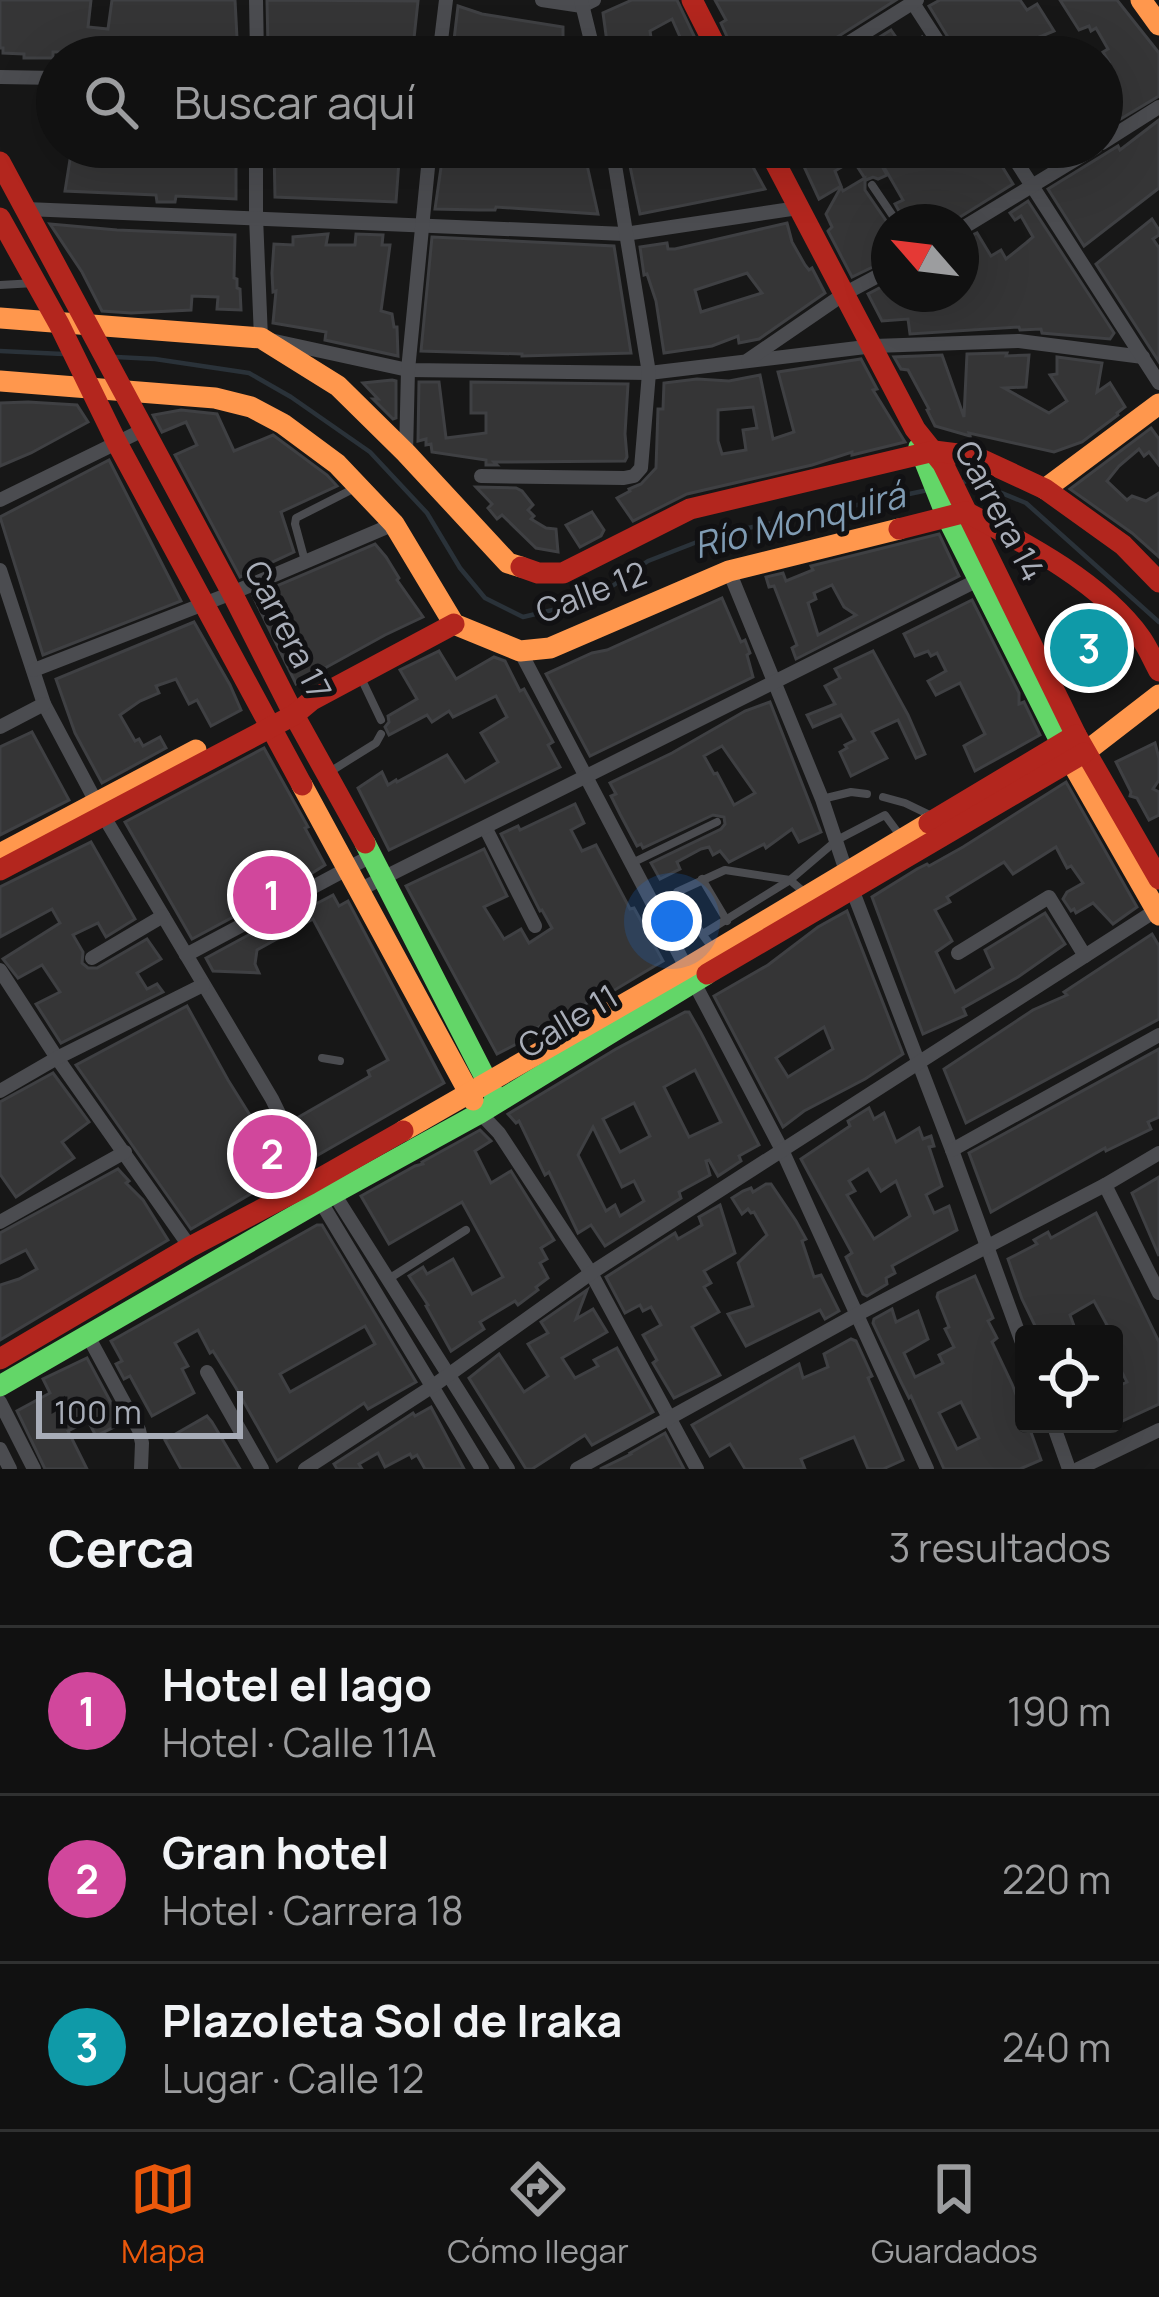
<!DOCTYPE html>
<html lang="es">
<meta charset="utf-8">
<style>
:root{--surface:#111;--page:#1e1f1f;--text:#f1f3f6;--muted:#9c9d9f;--line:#303131;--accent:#ea580c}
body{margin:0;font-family:Manrope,sans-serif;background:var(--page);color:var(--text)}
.controls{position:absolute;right:36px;bottom:36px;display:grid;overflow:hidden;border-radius:12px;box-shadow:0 12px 48px #0002}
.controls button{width:108px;height:108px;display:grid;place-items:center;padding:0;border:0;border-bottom:3px solid var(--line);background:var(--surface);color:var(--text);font:60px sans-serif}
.compass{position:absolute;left:871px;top:204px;width:108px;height:108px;border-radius:50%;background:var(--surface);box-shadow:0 12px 48px #0002;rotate:298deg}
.scale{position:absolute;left:36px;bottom:30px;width:207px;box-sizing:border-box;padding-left:12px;border:6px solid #a8adb8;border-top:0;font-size:33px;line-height:42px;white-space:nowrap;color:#a8adb8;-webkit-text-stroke:9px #111113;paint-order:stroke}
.you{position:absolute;left:672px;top:921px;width:42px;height:42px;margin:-30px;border:9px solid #fff;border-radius:50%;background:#1a73e8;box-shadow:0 0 0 18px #1a73e833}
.badge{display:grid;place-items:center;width:78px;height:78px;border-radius:50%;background:var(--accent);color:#fff;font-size:39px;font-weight:700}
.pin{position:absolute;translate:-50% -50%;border:6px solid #fff;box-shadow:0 3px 12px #0006}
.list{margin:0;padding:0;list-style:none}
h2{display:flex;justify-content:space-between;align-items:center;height:156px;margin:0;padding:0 48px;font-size:51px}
h2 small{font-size:39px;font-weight:400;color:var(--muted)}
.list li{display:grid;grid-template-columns:78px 1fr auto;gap:36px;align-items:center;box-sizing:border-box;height:168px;padding:0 48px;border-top:3px solid var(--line)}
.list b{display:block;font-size:45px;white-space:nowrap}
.list p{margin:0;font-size:39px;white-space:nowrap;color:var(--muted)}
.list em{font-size:39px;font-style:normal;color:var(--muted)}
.icon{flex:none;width:66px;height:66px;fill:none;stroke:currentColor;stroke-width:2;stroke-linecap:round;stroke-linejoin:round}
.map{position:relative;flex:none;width:1159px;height:1469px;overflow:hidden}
.search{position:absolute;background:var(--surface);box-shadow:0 12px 48px #0002;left:36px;right:36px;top:36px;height:132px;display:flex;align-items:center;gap:30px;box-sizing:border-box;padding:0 42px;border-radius:66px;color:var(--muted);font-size:45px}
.sheet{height:660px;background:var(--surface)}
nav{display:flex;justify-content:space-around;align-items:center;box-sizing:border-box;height:168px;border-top:3px solid var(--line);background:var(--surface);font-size:33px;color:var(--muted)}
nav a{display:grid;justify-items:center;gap:6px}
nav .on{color:var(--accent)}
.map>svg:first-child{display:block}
</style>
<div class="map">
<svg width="1159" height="1469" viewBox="0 0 1159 1469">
<rect width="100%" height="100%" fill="#171717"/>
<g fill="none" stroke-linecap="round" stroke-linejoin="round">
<g stroke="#2a3239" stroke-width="4.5">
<polyline points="0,351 63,354"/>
<polyline points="116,357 155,359 249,373 291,397 370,452 427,513 460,568 485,598 523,617 591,601 648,561 715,535 928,490"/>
<polyline points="963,482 970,480 1026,503 1159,622"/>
</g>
</g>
<g fill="#353536" stroke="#3f4043" stroke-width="3" fill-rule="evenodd">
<polygon points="0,0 91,0 88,27 108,29 112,0 235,0 238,57 77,57 76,52 53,52 53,58 24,58 24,54 3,53 3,48 0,48"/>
<polygon points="267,0 418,1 412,57 300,57 299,48 268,47"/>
<polygon points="632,0 677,0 704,57 689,57 672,19 650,31 654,57 609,57 603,13"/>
<polygon points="715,0 896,0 823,46 820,41 801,52 804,57 736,57 721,23 726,20"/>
<polygon points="940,0 1020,0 1027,10 1037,4 1054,31 1022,44 1002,57 960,57 929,6"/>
<polygon points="1060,0 1117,0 1159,53 1159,96 1102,130 1102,66 1109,62 1103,52 1108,49 1096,28 1091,31 1089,26 1079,30"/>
<polygon points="458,6 482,14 563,27 563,39 568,40 568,57 452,57"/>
<polygon points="891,30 905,50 922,37 934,56 847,57"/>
<polygon points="1159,120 1159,188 1084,246 1048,189 1118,146 1120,150"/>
<polygon points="72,147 182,149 182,147 236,147 236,199 176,196 175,202 157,202 156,195 65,191"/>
<polygon points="318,147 339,150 339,147 400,147 396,202 275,197 274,148"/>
<polygon points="444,147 476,151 474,162 510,161 512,147 583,147 598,214 496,207 495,210 479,210 435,209"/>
<polygon points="626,147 742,147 765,189 640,214"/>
<polygon points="795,147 864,147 868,155 874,152 887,175 878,179 873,177 866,180 853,160 835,171 841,186 819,199"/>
<polygon points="918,147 990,147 1013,184 952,222 905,222 895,204 903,200 884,167"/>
<polygon points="865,178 865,190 889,225 889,259 852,277 828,231 832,227 826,214 841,187 843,191"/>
<polygon points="1028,201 1114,333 1110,339 1042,333 1041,329 1020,330 1019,327 910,334 908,319 882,321 868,294 889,283 889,294 961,294 961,240 977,233 991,256 1001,250 1006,259 1026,243 1033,237 1021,216 1015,220 1010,213"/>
<polygon points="1152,219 1159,230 1159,235 1153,239 1159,248 1159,362 1096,264"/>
<path d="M787 223 792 242 805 265 809 270 812 268 825 293 759 339 739 343 738 336 712 346 664 353 656 301 647 274 644 275 640 247 667 243 668 249H675ZM747 273 762 293 701 312 695 290Z"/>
<polygon points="50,224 117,230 235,235 234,278 237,279 237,288 240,289 241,310 217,309 218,297 192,296 191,310 131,313 102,311 82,272"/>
<polygon points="328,234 326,245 355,245 356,234 383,235 382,245 390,245 381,311 392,314 394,327 397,327 398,356 325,340 326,332 273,323 276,291 273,292 272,273 274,244 293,245 293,237"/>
<polygon points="432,237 614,246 631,353 522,356 522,354 421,351"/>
<polygon points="1002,353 1007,353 1006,356 1029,355 1026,387 1004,388 1049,413 1067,401 1050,375 1057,374 1057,357 1102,363 1097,392 1110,383 1125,407 1117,413 1118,415 1082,442 1054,452 969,433 970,436 935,426 927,410 929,409 908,370 901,369 894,357 942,355 964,417 967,354"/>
<path d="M861 359 877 389 873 390 905 442 852 455V452L812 465 687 494 633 521 617 498 630 491 629 489 641 484 656 468 658 409H663L664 383 697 379 729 381 760 375 773 439 794 432 778 372ZM753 407 757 428 743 430 746 450 722 454 718 441V410Z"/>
<polygon points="392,380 396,381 396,418 393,419 373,399 378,399 363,383"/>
<polygon points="419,382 439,382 446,438 486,433 486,413 471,413 471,382 628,384 625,434 627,457 625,461 494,462 497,465 486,465 486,460 432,452 431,444 426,445 426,439 418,441"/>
<polygon points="28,402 77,405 88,422 31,453 0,466 0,403"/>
<polygon points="181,410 217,414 234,451 273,435 327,475 337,486 281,512 294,552 240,577 175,455 197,445 186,422 162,432 153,415"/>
<polygon points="1151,428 1159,439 1159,465 1149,452 1144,456 1139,449 1119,466 1107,481 1127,500 1132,496 1146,501 1159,493 1159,557 1132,533 1070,489"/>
<polygon points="109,460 181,601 43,655 0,517"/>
<polygon points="476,487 516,488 522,491 533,505 528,510 534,516 531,519 546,528 556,529 558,552 536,548 502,515 497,519 488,508 492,504"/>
<polygon points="592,512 604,530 601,536 580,547 566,525"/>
<path d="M939 534 959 576 796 659 792 648 797 645 774 586 769 587 766 577 783 573 786 581 813 570 811 566ZM832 585 844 607 856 615 818 635 808 603 816 599 814 593Z"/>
<polygon points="375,544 386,557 399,578 397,580 423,617 385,635 296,684 253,596"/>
<polygon points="722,598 741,642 745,640 750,653 747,655 753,677 590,756 546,674 592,653 607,650"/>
<polygon points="972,600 1019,693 1019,704 1024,702 1040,735 975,771 964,746 985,734 960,683 936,695 928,681 946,671 937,653 931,656 928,651 915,656 904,634"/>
<polygon points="194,622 230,685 241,710 211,726 197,700 189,704 176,679 156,686 159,693 140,701 120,715 135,741 139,739 143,746 160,737 166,748 102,783 75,733 56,679"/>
<polygon points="439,651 456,679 494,657 505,661 520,691 524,689 553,742 548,745 560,767 389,850 358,788 382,772 388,785 396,780 397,782 447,755 465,782 498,762 481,733 507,717 496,696 453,717 449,711 432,722 427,715 389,735 385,727 389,722 388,716 417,699 400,670"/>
<polygon points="873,651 908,715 925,754 916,758 898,720 872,732 887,758 851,776 840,752 847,748 845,745 855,740 841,715 813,727 807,715 835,704 825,686 840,678 835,669"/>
<path d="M770 702 821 832 799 842 792 829 766 848 764 844 729 862 720 851 713 855 709 847 701 849 677 862 680 869 660 879 651 863 721 829 725 824 724 817 713 815 643 848 641 844 637 846 620 814 611 796 616 794 610 783 672 753 745 711ZM722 746 755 793 734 805 717 773 714 774 704 756Z"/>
<polygon points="32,732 69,800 0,835 0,747"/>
<polygon points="1155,743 1159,758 1159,780 1153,789 1159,792 1159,815 1149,820 1137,798 1130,796 1131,792 1116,762"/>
<polygon points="264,748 308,827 305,828 325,865 293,885 192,939 125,822"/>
<polygon points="1066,782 1137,907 1113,924 1093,903 1076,913 1074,909 1071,911 1063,899 1067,892 1083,883 1071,866 1067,868 1056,847 1013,874 1004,862 947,897 950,902 935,910 952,941 936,952 955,992 993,968 985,950 1045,913 1065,944 1018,977 963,1008 966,1015 923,1034 872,897 917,869 927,864 929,866 963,847"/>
<polygon points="575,804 584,823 571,830 582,851 596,845 630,909 634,908 663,961 603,997 577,1007 535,1029 537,1032 532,1036 497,1054 406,886 484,849 507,896 484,907 504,939 521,929 529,943 552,928 542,910 540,911 501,834 518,826 520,830"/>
<polygon points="91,842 135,919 106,937 98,923 73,935 83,952 82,963 88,968 97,968 147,939 161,959 137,973 147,989 157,984 163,992 61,1043 36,1004 60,992 42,965 18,978 3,959 60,923 52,909 0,937 0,887"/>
<polygon points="333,895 339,906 348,901 444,1083 318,1155 297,1118 370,1076 368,1071 388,1060 313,919 257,950 255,964 259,973 213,971 206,958 289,913 291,917"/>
<path d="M847 911 903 1054 865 1079 804 1111 783 1127 714 996 768 965 818 927ZM824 1027 833 1049 788 1077 776 1058Z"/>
<polygon points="1152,934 1159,946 1159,1019 966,1123 944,1069 1033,1010 1067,995 1064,992"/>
<polygon points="187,1006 228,1080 286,1173 191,1229 76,1065"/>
<path d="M685 1012H689L701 1033 759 1145 739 1156 741 1161 718 1176 709 1160 706 1161 710 1175 679 1192 681 1198 605 1246 591 1225 578 1233 549 1172 545 1175 519 1121 516 1123 508 1114 616 1049ZM695 1070 721 1122 689 1137 664 1087ZM634 1103 650 1136 620 1152 603 1119ZM593 1127 622 1187 634 1181 644 1201 620 1216 615 1205 606 1211 578 1155Z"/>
<polygon points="1159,1049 1159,1117 1148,1122 1151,1129 1106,1151 1105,1148 991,1212 969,1153"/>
<polygon points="53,1073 89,1122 62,1142 74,1158 16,1197 0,1174 0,1102"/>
<path d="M869 1108 874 1119 884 1113 896 1142 919 1128 923 1139 931 1136 934 1146 929 1147 942 1186 926 1195 934 1213 949 1206 957 1230 892 1266 895 1273 886 1278 887 1284 867 1296 863 1294 846 1257 852 1253 801 1159 850 1126 848 1121ZM868 1169 881 1191 896 1181 910 1216 874 1239 847 1195 855 1191 849 1181Z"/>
<polygon points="480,1130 491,1141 475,1151 491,1183 511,1171 554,1240 541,1248 547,1259 540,1263 548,1278 536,1287 538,1290 518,1305 515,1301 480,1322 484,1329 451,1351 426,1306 428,1305 409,1276 423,1267 427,1274 453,1259 472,1294 503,1277 462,1202 389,1244 361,1196 415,1166 423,1164 422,1162"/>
<polygon points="118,1169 129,1181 126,1183 143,1200 168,1240 0,1340 0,1285 19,1279 37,1269 26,1250 0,1263 0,1233"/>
<polygon points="1159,1177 1159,1256 1132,1193"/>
<polygon points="766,1184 771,1184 796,1221 806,1239 802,1241 814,1277 821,1275 839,1311 825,1319 820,1310 746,1346 728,1314 753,1306 738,1263 767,1235 754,1212 751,1213 748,1209 742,1214 732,1198 743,1191 751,1188 753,1192"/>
<polygon points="720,1205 735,1253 704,1271 711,1283 704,1287 719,1312 692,1327 720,1375 674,1398 653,1363 657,1360 643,1335 661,1325 651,1307 643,1311 640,1305 625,1313 606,1277 675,1233 678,1239 702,1225 699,1217"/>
<polygon points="1096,1213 1159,1342 1159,1404 1114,1425 1114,1388 1127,1382 1114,1357 1114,1334 1093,1334 1107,1325 1094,1301 1070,1315 1077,1334 1039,1334 1022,1299 1008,1259 1037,1244 1034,1240 1048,1232 1051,1238"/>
<path d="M317 1225H322L416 1382 368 1409 364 1403 277 1461 236 1388 213 1351 210 1353 198 1330 175 1343 188 1366 182 1369 194 1393 152 1416 130 1376 124 1379 116 1364 122 1361 111 1341ZM365 1326 375 1344 290 1392 280 1374Z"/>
<path d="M975 1276 993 1318 988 1321 997 1338 992 1342 1012 1384 1024 1415V1424H1028L1041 1460 1020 1469H944L911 1396 909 1398 902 1384 873 1323 874 1319 892 1309 896 1322 918 1311 928 1339 904 1353 915 1377 943 1363 939 1355 954 1347 945 1329 949 1327 937 1297 938 1293ZM961 1402 979 1438 957 1449 939 1413Z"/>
<polygon points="587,1290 576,1319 593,1309 607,1332 562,1358 575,1378 598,1366 594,1360 617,1348 653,1412 592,1445 585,1435 532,1469 526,1469 469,1378 499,1354 524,1392 548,1376 528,1344 548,1333 541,1322"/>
<polygon points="851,1339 856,1341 872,1376 868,1378 903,1460 883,1469 868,1469 854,1437 801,1459 805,1469 745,1469 730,1444 710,1456 692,1425 799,1364 803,1378 828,1367 824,1354"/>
<polygon points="87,1358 122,1423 96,1436 88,1421 68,1431 87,1469 45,1469 17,1411 50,1393 43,1379"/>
<polygon points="431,1407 464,1469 425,1469 417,1455 412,1458 410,1454 385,1467 378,1453 359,1464 362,1469 337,1469 334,1464 407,1417 413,1413 415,1416"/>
<polygon points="207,1416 212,1422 240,1469 181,1469 165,1440"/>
<polygon points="665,1433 684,1469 600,1469 631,1454 630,1453"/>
</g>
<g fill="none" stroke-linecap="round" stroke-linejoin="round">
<g stroke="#4b4c50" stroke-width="8">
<polyline points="872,185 897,222"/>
<polyline points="0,285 35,283"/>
<polyline points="305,561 295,524 296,518 355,488"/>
<polyline points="361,678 381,720"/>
<polyline points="328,773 376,743 381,734"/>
<polyline points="883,797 905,803 932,816"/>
<polyline points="822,799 851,792 867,794"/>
<polyline points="632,863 717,822"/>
<polyline points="702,879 727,921"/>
<polyline points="685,911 676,899 677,892 725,870 790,880 805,893"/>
<polyline points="662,925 685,911 714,950"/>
<polyline points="703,934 790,880 837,840 885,815 899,834"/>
<polyline points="322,1058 340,1061"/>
<polyline points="390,1278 466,1230"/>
</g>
<g stroke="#4b4c50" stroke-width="14">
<polyline points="256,0 257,57"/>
<polyline points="542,0 582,6 594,0"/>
<polyline points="581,0 595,57"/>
<polyline points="911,0 948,57"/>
<polyline points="439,57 446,0"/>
<polyline points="826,57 917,0"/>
<polyline points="0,77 57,78"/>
<polyline points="1102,143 1159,107"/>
<polyline points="256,147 256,217 261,338 408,370 649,373 874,346 1019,341 1143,357"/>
<polyline points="1007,147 1159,383"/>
<polyline points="26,209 625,234 798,208"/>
<polyline points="961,229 1096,147"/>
<polyline points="748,360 844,294 889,270"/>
<polyline points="406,453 408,370 430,147"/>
<polyline points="481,476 624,478 634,476 641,468 649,373 612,147"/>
<polyline points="0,500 143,430"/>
<polyline points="0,570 44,704 103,815 272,1099 303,1163 310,1184 482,1469"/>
<polyline points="729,571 822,799 852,889 952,1150 1024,1348"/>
<polyline points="520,651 782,1150 927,1469"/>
<polyline points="34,670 232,593 394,524"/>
<polyline points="0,727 44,704"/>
<polyline points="486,829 535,926"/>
<polyline points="361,889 980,579"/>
<polyline points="958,953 1049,897 1085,956"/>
<polyline points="186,955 373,855"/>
<polyline points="92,958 163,916"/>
<polyline points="0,970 57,1058 190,1247"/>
<polyline points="0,1091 57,1058 203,985"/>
<polyline points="480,1113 499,1133 591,1273 697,1469"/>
<polyline points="952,1150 1159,1035"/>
<polyline points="1105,1185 1159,1293"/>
<polyline points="331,1189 508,1469"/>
<polyline points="0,1222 125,1152"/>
<polyline points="88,1336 139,1430 142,1443 141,1469"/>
<polyline points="207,1372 262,1469"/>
<polyline points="0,1402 34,1469"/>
<polyline points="1053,1424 1069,1469"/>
<polyline points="0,1449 10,1469"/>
<polyline points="305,1469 433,1386 591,1273 1158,909"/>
<polyline points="577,1469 856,1315 1105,1185 1159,1153"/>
<polyline points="1078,1469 1159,1430"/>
</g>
<g stroke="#63d668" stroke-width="21">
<polyline points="919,447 946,515 1062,745"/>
<polyline points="365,843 492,1091"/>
<polyline points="0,1386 320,1201 480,1113 707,974"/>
</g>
<g stroke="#ff974d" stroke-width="21">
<polyline points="1141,0 1159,25"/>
<polyline points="0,318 261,338 338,386 406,453 508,563 521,567"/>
<polyline points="0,381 215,398 251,407 283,424 337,464 394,524 454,624 520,651 550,648 729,571 899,529"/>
<polyline points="1045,489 1159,404"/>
<polyline points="1064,749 1159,915"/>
<polyline points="1084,753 1159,695"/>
<polyline points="302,785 473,1100"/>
<polyline points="0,854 196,750"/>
<polyline points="403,1131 685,969 929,823"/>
</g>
<g stroke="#b3261e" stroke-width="21">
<polyline points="692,0 721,57"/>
<polyline points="767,147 915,429 943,464 1076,735"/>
<polyline points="0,162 232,593 294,715 365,843"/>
<polyline points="0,218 59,324 117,443 302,785"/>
<path d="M899 529 966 512C1025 543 1102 583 1141 638 1148 648 1153 660 1159 671"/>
<polyline points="521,567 538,573 563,573 690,509 934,451 974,456 1045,489 1123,545 1159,582"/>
<polyline points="929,823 1076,735 1159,879"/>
<polyline points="0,870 294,715 312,700 454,624"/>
<polyline points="707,974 1084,753"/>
<polyline points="0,1359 190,1247 310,1184 403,1131"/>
</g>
</g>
<g text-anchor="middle" stroke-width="10" stroke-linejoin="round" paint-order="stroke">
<g font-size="33" fill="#a8adb8" stroke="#111113">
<text transform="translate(1000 511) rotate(62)" y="12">Carrera 14</text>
<text transform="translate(591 592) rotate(-21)" y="12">Calle 12</text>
<text transform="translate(288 630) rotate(63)" y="12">Carrera 17</text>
<text transform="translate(568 1021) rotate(-31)" y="12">Calle 11</text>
</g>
<g font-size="36" font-style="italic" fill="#7f9bb3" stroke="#111113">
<text transform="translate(799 520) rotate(-14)" y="13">Río Monquirá</text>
</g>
</g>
</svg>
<div class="controls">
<button><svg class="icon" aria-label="locate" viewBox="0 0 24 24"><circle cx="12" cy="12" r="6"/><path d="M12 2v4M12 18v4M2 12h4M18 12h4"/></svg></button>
</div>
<svg class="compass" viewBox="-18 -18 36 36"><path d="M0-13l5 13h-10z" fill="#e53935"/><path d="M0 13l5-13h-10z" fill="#9c9d9f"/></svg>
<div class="scale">100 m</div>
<div class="you"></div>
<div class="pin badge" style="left:272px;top:895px;background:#d1479c">1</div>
<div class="pin badge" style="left:272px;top:1154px;background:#d1479c">2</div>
<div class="pin badge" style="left:1089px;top:648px;background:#0f9aa8">3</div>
<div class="search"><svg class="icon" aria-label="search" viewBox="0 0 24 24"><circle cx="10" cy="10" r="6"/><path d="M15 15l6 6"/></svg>Buscar aquí</div>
</div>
<section class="sheet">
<h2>Cerca<small>3 resultados</small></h2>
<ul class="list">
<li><span class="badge" style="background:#d1479c">1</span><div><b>Hotel el lago</b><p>Hotel · Calle 11A</p></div><em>190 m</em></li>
<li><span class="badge" style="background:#d1479c">2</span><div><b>Gran hotel</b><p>Hotel · Carrera 18</p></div><em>220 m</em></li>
<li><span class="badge" style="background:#0f9aa8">3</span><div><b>Plazoleta Sol de Iraka</b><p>Lugar · Calle 12</p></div><em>240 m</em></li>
</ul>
</section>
<nav>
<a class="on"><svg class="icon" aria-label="map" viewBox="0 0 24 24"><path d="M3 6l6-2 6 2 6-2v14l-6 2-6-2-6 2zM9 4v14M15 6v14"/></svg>Mapa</a>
<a><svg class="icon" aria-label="directions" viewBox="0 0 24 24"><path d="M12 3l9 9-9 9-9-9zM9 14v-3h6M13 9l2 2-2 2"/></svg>Cómo llegar</a>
<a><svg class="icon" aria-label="saved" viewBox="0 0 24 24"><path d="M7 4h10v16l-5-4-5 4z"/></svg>Guardados</a>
</nav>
